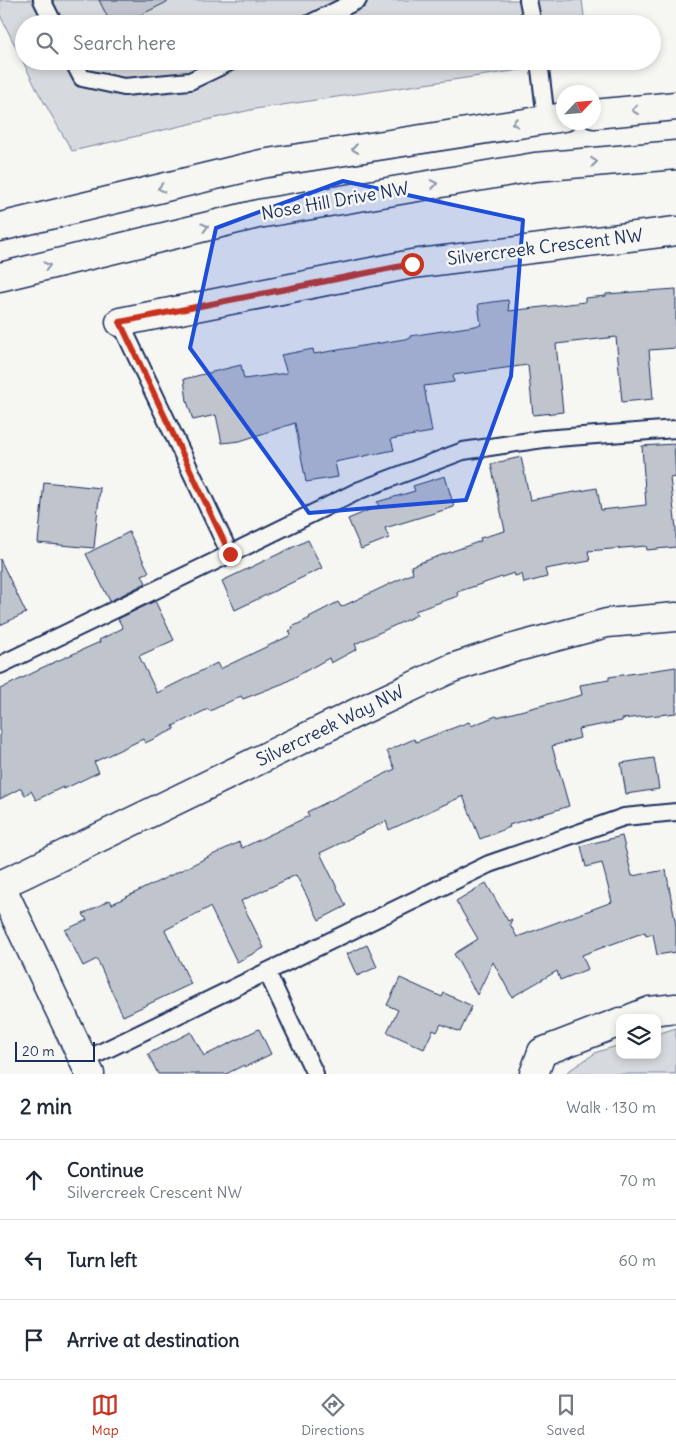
<!DOCTYPE html>
<meta charset="utf-8">
<style>
:root{--surface:#fff;--page:#f2f2f3;--text:#1f2937;--muted:#747a83;--line:#e0e1e3;--accent:#c8321e}
body{margin:0;font-family:Delius,sans-serif;background:var(--page);color:var(--text)}
.controls{position:absolute;right:15px;bottom:15px;display:grid;overflow:hidden;border-radius:10px;box-shadow:0 2px 8px #0003}
.controls button{width:45px;height:45px;display:grid;place-items:center;padding:0;border:0;border-bottom:1px solid var(--line);background:var(--surface);color:var(--text);font:25px sans-serif}
.compass{position:absolute;left:556px;top:85px;width:45px;height:45px;border-radius:50%;background:var(--surface);box-shadow:0 2px 8px #0003;rotate:64deg}
.scale{position:absolute;left:15px;bottom:12px;width:80px;box-sizing:border-box;padding-left:5px;border:2px solid #1b2f5e;border-top:0;font-size:14px;line-height:18px;white-space:nowrap;color:#1b2f5e;-webkit-text-stroke:4px #f6f6f2;paint-order:stroke}
.stop{position:absolute;width:15px;height:15px;margin:-11px;border:4px solid #c8321e;border-radius:50%;background:#fff}
.stop.end{background:#c8321e;border-color:#fff;box-shadow:0 1px 5px #0008}
.list{margin:0;padding:0;list-style:none}
h2{display:flex;justify-content:space-between;align-items:center;height:65px;margin:0;padding:0 20px;font-size:21px}
h2 small{font-size:16px;font-weight:400;color:var(--muted)}
.list li{display:grid;grid-template-columns:32px 1fr auto;gap:15px;align-items:center;box-sizing:border-box;height:80px;padding:0 20px;border-top:1px solid var(--line)}
.list b{display:block;font-size:19px;white-space:nowrap}
.list p{margin:0;font-size:16px;white-space:nowrap;color:var(--muted)}
.list em{font-size:16px;font-style:normal;color:var(--muted)}
.icon{flex:none;width:28px;height:28px;fill:none;stroke:currentColor;stroke-width:2;stroke-linecap:round;stroke-linejoin:round}
.map{position:relative;flex:none;width:676px;height:1074px;overflow:hidden}
.search{position:absolute;background:var(--surface);box-shadow:0 2px 8px #0003;left:15px;right:15px;top:15px;height:55px;display:flex;align-items:center;gap:12px;box-sizing:border-box;padding:0 18px;border-radius:28px;color:var(--muted);font-size:19px}
.sheet{height:305px;background:var(--surface)}
nav{display:flex;justify-content:space-around;align-items:center;box-sizing:border-box;height:70px;border-top:1px solid var(--line);background:var(--surface);font-size:14px;color:var(--muted)}
nav a{display:grid;justify-items:center;gap:2px}
nav .on{color:var(--accent)}
.map>svg:first-child{display:block}
</style>
<div class="map">
<svg width="676" height="1074" viewBox="0 0 676 1074">
<rect width="100%" height="100%" fill="#f6f6f2"/>
<filter id="ink" filterUnits="userSpaceOnUse"><feTurbulence type="fractalNoise" baseFrequency=".02" numOctaves="2"/><feDisplacementMap in="SourceGraphic" scale="10" xChannelSelector="R" yChannelSelector="G"/><feConvolveMatrix kernelMatrix="1 2 1 2 8 2 1 2 1" color-interpolation-filters="sRGB"/></filter>
<g filter="url(#ink)">
<g fill="#d6d9dd" stroke="#78849e">
<polygon points="0,0 582,0 585,24 24,24 24,61 581,61 255,109 72,151 37,90 0,15"/>
<polygon points="676,1028 676,1074 567,1074 567,1072 597,1052 620,1045 620,1055 657,1055 657,1034"/>
</g>
<g fill="#c0c4cd" stroke="#1b2f5e">
<polygon points="99,0 171,0 122,24 111,24"/>
<polygon points="676,289 676,348 649,350 653,399 622,402 616,337 556,344 563,412 533,415 528,365 453,375 454,382 424,386 432,432 391,439 394,450 335,462 338,477 306,482 295,423 240,441 222,443 216,415 193,420 187,401 184,379 241,365 244,379 287,373 281,355 313,349 314,354 411,338 410,336 481,325 478,304 508,300 509,311 585,302 585,298 606,296 606,294"/>
<polygon points="674,444 676,477 670,478 676,528 676,547 647,550 646,546 588,551 590,561 545,569 547,577 524,583 522,574 515,576 514,573 457,592 458,596 415,611 417,615 355,644 357,649 331,663 329,658 284,683 243,699 241,696 210,711 208,709 173,726 175,729 145,743 143,739 94,762 99,772 64,789 63,787 36,800 31,791 25,795 21,788 0,799 0,689 39,670 39,669 100,642 99,640 123,628 118,619 155,601 174,640 139,656 157,693 217,663 220,669 291,635 289,631 293,629 292,627 310,618 309,617 338,602 341,607 413,573 411,566 481,541 480,538 505,531 491,464 521,457 530,500 597,488 601,510 646,505 642,446"/>
<polygon points="445,476 454,507 385,528 389,538 361,549 348,519 379,506 377,502 415,491 413,486"/>
<polygon points="44,482 100,488 94,548 38,543"/>
<polygon points="129,532 149,572 142,575 146,583 110,601 86,554"/>
<polygon points="308,540 322,568 235,610 222,581"/>
<polygon points="0,559 26,613 0,625"/>
<polygon points="676,667 676,713 622,719 622,721 578,729 580,738 552,746 569,806 509,825 510,827 480,839 463,796 389,830 386,821 320,853 346,906 319,920 296,875 241,901 264,948 237,962 210,907 165,930 191,984 123,1016 97,959 83,966 65,930 87,920 83,914 110,900 112,904 239,842 242,848 309,816 307,812 395,769 387,751 414,739 416,742 469,722 471,726 496,716 497,717 582,695 580,685 609,680 609,677"/>
<polygon points="654,758 659,789 626,794 621,763"/>
<polygon points="622,836 632,876 666,870 676,926 676,952 657,955 653,934 646,936 645,932 582,955 588,969 560,980 557,971 512,997 493,962 477,995 454,954 478,939 456,901 486,883 508,921 512,919 510,924 517,937 612,902 602,863 586,867 581,846"/>
<polygon points="367,945 377,967 357,976 347,954"/>
<polygon points="400,978 442,997 444,993 472,1006 460,1032 441,1024 437,1032 433,1030 424,1049 387,1032 398,1010 387,1005"/>
<polygon points="259,1029 271,1054 245,1067 244,1065 226,1074 158,1074 148,1054 191,1032 204,1056"/>
</g>
<g fill="none" stroke-linecap="round" stroke-linejoin="round">
<defs>
<g id="lane">
<polyline points="42,0 54,24"/>
<polyline points="528,0 533,24"/>
<polyline points="309,24 358,0"/>
<polyline points="73,61 82,78 124,87 190,81 232,61"/>
<polyline points="539,61 546,119"/>
<polyline points="120,322 230,554"/>
<polyline points="0,665 230,554 360,490 463,451 543,439 676,429"/>
<polyline points="267,972 315,1074"/>
<polyline points="83,1061 489,864 624,817 676,812"/>
</g>
<g id="street">
<polyline points="120,322 412,264 676,231"/>
<polyline points="0,884 90,1074"/>
<polyline points="0,885 24,874 358,712 452,668 510,649 607,623 676,617"/>
<polyline points="632,1018 650,1011 676,1008"/>
<polyline points="534,1074 542,1052 620,1022"/>
</g>
<g id="secondary">
<polyline points="594,114 676,106"/>
<polyline points="0,227 261,164 564,117"/>
<polyline points="0,277 258,214 535,167 676,155"/>
</g>
</defs>
<use href="#lane" stroke="#1b2f5e" stroke-width="20"/>
<use href="#street" stroke="#1b2f5e" stroke-width="31"/>
<use href="#secondary" stroke="#1b2f5e" stroke-width="31"/>
<use href="#lane" stroke="#f6f6f2" stroke-width="16"/>
<use href="#street" stroke="#f6f6f2" stroke-width="28"/>
<use href="#secondary" stroke="#f6f6f2" stroke-width="28"/>
</g>
<defs><path id="oneway-chevron" d="M-2-3.5L2.5 0L-2 3.5" fill="none" stroke-width="1.6" stroke-linecap="round" stroke-linejoin="round" transform="scale(1.25)"/></defs>
<g stroke="#8892a8">
<use href="#oneway-chevron" transform="translate(635 110) rotate(174)"/>
<use href="#oneway-chevron" transform="translate(515 123) rotate(171)"/>
<use href="#oneway-chevron" transform="translate(355 149) rotate(171)"/>
<use href="#oneway-chevron" transform="translate(594 162) rotate(-5)"/>
<use href="#oneway-chevron" transform="translate(434 184) rotate(-10)"/>
<use href="#oneway-chevron" transform="translate(161 188) rotate(167)"/>
<use href="#oneway-chevron" transform="translate(205 227) rotate(-14)"/>
<use href="#oneway-chevron" transform="translate(47 266) rotate(-14)"/>
</g>
</g>
<g fill="none" stroke-linecap="round" stroke-linejoin="round" filter="url(#ink)">
<polyline stroke="#c8321e" stroke-width="6" points="230,554 120,322 412,264"/>
</g>
<path fill="#1d4ed8" fill-opacity="0.2" stroke="#1d4ed8" stroke-width="4" stroke-linejoin="round" d="M343 181 523 220 511 376 466 500 309 513 190 348 216 228Z"/>
<g text-anchor="middle" stroke-width="5" stroke-linejoin="round" paint-order="stroke">
<g font-size="18" fill="#1b2f5e" stroke="#f6f6f2">
<text transform="translate(335 201) rotate(-10)" y="6">Nose Hill Drive NW</text>
<text transform="translate(545 247) rotate(-7)" y="6">Silvercreek Crescent NW</text>
<text transform="translate(330 726) rotate(-26)" y="6">Silvercreek Way NW</text>
</g>
</g>
</svg>
<div class="controls">
<button><svg class="icon" aria-label="layers" viewBox="0 0 24 24"><path d="M12 4l9 5-9 5-9-5zM3 14l9 5 9-5"/></svg></button>
</div>
<svg class="compass" viewBox="-18 -18 36 36"><path d="M0-13l5 13h-10z" fill="#e53935"/><path d="M0 13l5-13h-10z" fill="#747a83"/></svg>
<div class="scale">20 m</div>
<div class="stop" style="left:412px;top:264px"></div>
<div class="stop end" style="left:230px;top:554px"></div>
<div class="search"><svg class="icon" aria-label="search" viewBox="0 0 24 24"><circle cx="10" cy="10" r="6"/><path d="M15 15l6 6"/></svg>Search here</div>
</div>
<section class="sheet">
<h2>2 min<small>Walk · 130 m</small></h2>
<ul class="list">
<li><svg class="icon" aria-label="ahead" viewBox="0 0 24 24"><path d="M12 20V5M6 11l6-6 6 6"/></svg><div><b>Continue</b><p>Silvercreek Crescent NW</p></div><em>70 m</em></li>
<li><svg class="icon" aria-label="left" viewBox="0 0 24 24"><path d="M17 20v-9H6M10 6l-5 5 5 5"/></svg><div><b>Turn left</b></div><em>60 m</em></li>
<li><svg class="icon" aria-label="arrive" viewBox="0 0 24 24"><path d="M6 21V4h12l-3 4 3 4H6"/></svg><div><b>Arrive at destination</b></div></li>
</ul>
</section>
<nav>
<a class="on"><svg class="icon" aria-label="map" viewBox="0 0 24 24"><path d="M3 6l6-2 6 2 6-2v14l-6 2-6-2-6 2zM9 4v14M15 6v14"/></svg>Map</a>
<a><svg class="icon" aria-label="directions" viewBox="0 0 24 24"><path d="M12 3l9 9-9 9-9-9zM9 14v-3h6M13 9l2 2-2 2"/></svg>Directions</a>
<a><svg class="icon" aria-label="saved" viewBox="0 0 24 24"><path d="M7 4h10v16l-5-4-5 4z"/></svg>Saved</a>
</nav>
